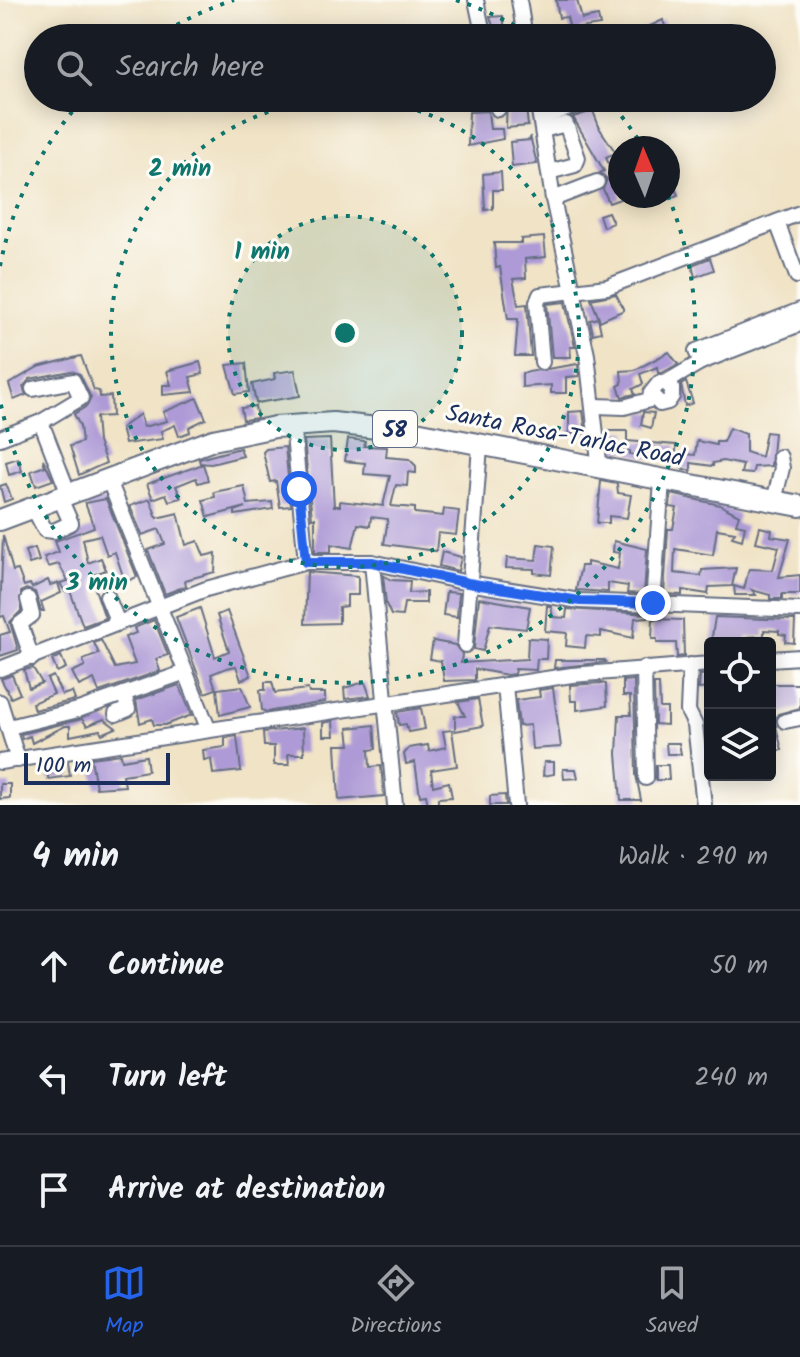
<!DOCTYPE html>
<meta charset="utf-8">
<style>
:root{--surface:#171b24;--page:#20242c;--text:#f1f3f6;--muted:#9ea1a6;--line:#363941;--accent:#2563eb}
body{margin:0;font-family:Kalam,sans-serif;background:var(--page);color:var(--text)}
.controls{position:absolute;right:24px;bottom:24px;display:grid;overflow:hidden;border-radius:8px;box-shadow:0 4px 20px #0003}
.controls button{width:72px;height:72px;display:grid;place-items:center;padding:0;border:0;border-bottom:2px solid var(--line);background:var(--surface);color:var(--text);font:40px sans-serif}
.compass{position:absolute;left:608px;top:136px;width:72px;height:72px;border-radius:50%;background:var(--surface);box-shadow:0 4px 20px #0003;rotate:358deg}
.scale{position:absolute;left:24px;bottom:20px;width:146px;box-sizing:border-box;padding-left:8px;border:4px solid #1b2f5e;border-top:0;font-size:22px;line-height:28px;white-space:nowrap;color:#1b2f5e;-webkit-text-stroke:6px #fdfcf7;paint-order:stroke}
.stop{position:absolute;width:24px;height:24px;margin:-18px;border:6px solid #2563eb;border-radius:50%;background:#fff}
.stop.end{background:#2563eb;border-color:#fff;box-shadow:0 2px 8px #0008}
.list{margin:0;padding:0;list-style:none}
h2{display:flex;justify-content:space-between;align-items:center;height:104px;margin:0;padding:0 32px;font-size:34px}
h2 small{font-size:26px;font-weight:400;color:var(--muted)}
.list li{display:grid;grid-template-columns:52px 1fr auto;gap:24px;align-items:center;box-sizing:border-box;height:112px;padding:0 32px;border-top:2px solid var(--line)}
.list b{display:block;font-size:30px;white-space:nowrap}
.list em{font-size:26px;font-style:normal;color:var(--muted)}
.icon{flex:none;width:44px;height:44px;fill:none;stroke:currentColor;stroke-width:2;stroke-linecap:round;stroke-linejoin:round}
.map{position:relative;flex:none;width:800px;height:805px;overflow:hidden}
.search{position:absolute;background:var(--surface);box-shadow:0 4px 20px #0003;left:24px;right:24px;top:24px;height:88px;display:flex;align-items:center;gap:20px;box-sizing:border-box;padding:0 28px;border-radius:44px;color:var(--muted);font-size:30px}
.sheet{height:440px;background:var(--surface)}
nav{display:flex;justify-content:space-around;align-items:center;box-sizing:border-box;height:112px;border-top:2px solid var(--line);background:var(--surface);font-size:22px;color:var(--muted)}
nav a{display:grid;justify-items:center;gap:4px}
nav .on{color:var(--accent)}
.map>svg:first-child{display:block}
</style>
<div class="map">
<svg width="800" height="805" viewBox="0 0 800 805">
<rect width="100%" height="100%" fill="#fdfcf7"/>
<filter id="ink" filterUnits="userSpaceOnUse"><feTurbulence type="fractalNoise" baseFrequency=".0125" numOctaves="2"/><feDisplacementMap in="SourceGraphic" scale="16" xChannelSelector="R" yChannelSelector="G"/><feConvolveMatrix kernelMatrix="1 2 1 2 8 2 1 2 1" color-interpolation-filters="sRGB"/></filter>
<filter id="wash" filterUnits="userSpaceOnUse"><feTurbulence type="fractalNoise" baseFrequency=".006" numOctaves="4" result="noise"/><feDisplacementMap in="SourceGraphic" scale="32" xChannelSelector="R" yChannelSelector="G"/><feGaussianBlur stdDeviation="1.8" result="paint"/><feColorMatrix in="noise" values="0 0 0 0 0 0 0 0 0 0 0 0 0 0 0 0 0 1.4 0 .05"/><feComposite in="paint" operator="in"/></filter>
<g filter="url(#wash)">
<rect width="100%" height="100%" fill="#f0e3c6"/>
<g id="blocks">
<g fill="#ad9ad6">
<polygon points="556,0 577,0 582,19 598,16 600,25 580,28 582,36 572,37 567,17 559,18"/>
<polygon points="503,16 506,38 497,38 490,17"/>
<polygon points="663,20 667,32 653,38 625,38"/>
<polygon points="507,98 525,98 528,126 506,128"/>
<polygon points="488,111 490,129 502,129 503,139 468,146 469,112"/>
<polygon points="593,111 600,129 616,153 606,157 613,176 620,173 620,199 609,203 603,189 607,179 600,173 604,171 573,117"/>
<polygon points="530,136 537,164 512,167 510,142 530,140"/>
<polygon points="501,172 502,190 493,190 493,209 485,210 483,174"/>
<polygon points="668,174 678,195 668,199"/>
<polygon points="608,212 613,223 603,227 599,215"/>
<polygon points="544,237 546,257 525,259 526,278 513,279 518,305 527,304 531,356 515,356 518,319 508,319 500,267 496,268 494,243 521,243 521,239"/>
<polygon points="710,258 714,270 695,277 692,265"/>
<polygon points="616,294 624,310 600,321 591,299"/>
<polygon points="565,302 575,347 570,347 571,357 552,357 547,304"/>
<polygon points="598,318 601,332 593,334 590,320"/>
<polygon points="669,352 678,364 662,373 658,373 657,367 640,374 643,384 633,389 635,394 622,397 618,386 622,384 621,371 635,370"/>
<polygon points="81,356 94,390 99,391 100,397 111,396 112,416 96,417 98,442 106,463 79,475 70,446 82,442 80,426 74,414 87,406 91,398 80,374 71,371 30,379 23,387 26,395 14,400 9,384 38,367"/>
<polygon points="200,362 203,374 190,377 194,392 163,395 163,385 171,385 167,371"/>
<polygon points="246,363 249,392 235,394 227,365"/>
<polygon points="578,364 579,376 566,377 566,393 551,393 551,385 522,387 522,373"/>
<polygon points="295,370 300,396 256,403 252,384 275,379 274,373"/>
<polygon points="686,382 693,403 685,406 681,385"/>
<polygon points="197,398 206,419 189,427 190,432 179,436 175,425 161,431 163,439 125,444 121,428 140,414 143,427 167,421 163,412"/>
<polygon points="255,406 257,418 243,420 241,408"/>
<polygon points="583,411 586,433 569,434 569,412"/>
<polygon points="643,412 654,413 651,428 641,425"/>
<polygon points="729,428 746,434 746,452 761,457 766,432 774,433 771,466 754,467 752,474 741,473 743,465 723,461 713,463 713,466 691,463 691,471 681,468 684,454 695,455 697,441 716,445 716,442 723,442"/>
<polygon points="608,431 627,431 627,441 676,445 676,456 664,453 662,461 630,454 630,451 609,452"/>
<polygon points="330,439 334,506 340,506 340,501 383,506 390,476 364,474 365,463 345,461 348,439 365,441 364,446 387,447 386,457 409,459 416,466 416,473 408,472 407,486 396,485 391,506 415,508 415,513 443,516 444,509 459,511 456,535 438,533 436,551 384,544 388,519 371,517 370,526 358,524 352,548 331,544 331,552 315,552 315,518 312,518 304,440"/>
<polygon points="285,447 291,506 280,507 276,481 270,482 263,452 266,449"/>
<polygon points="240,448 243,456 211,464 200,463 199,459"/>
<polygon points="18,458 22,471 9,475 6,462"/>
<polygon points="43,459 53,480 36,486 31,471 45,466"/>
<polygon points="203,464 208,480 198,483 196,478 176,486 181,498 169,501 166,494 153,499 147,484"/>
<polygon points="601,481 617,484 618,493 631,495 627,518 609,516 609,523 597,523"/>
<polygon points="6,484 12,499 4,502 0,486"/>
<polygon points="244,486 248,504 272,502 273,509 235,515 235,511 246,507 208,517 203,500 215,497 214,492"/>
<polygon points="671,494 720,505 739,515 736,524 745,526 742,540 732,537 735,532 717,529 713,555 675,549 674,573 701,576 702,570 736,568 732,586 709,587 708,594 682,590 682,595 664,594 668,529 673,529 677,508 670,507"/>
<polygon points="106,499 137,577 125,582 115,552 107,555 100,535 83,539 88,563 101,558 106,570 95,574 93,583 105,618 83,626 70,591 65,592 60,583 68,581 59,564 48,567 44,557 59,552 55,541 94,527 85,503"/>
<polygon points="150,499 157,518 178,513 186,545 198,541 204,556 216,553 215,572 185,580 186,586 165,594 148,550 165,544 159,529 142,535 130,506"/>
<polygon points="760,527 772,530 771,536 790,539 779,577 800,575 800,594 782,594 782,599 770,599 770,595 752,590 756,595 735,595 734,586 744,589 749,569 773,570 779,547 756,542"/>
<polygon points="3,535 13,571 18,570 24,586 30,584 32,588 48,580 50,585 58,583 61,593 41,602 44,611 41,611 35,592 26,589 21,592 21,611 10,622 18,650 0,656 0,635 10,632 4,616 0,617"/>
<polygon points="614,541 647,549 644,594 627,593 628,586 608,583 608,592 576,590 581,566 587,566 587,562 618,569 620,553 613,552"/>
<polygon points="538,544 554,546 551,575 534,573 534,569 506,568 507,558 536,560"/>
<polygon points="35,548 39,561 29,564 25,551"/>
<polygon points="442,552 461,557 458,571 439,566"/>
<polygon points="307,572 358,576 358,595 347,595 347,606 339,607 339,623 305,624"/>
<polygon points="383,575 391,580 410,581 409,593 426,592 426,603 404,603 402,616 391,615 386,604"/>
<polygon points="446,592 459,593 457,617 443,615"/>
<polygon points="479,598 530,607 526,629 490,625 483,651 474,649"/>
<polygon points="547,606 551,606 553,617 566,618 567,609 649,614 649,617 635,618 633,638 601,631 601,637 586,636 585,648 566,646 567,633 545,631"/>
<polygon points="200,608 215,657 229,651 217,615 227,611 251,676 241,680 236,666 227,668 211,674 216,689 205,693 176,617"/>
<polygon points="715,617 795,620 794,643 785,642 786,635 779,634 779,631 764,630 764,636 747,637 747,643 711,643"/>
<polygon points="653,619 683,620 684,656 677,657 676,643 657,643 657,639 652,639"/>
<polygon points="154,620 168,655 156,659 160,671 99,692 94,679 79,686 72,672 85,666 83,660 99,654 94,643 101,640 115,668 135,664 125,637 136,633 134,628"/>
<polygon points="528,638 547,639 546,659 537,659 536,670 515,669 514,674 507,675 475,669 475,680 444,681 441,661 430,659 433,641 455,645 462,654 461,663 527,659"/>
<polygon points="61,656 66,668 57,672 52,660"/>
<polygon points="555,660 605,660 606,662 554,668"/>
<polygon points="33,668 42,683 29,688 24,670"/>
<polygon points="710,674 710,688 699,689 700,675"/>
<polygon points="12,675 20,694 11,698 1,679"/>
<polygon points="53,676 62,695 72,692 75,700 34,710 32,703 54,694 47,679"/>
<polygon points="634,680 636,775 641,800 621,800 617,754 619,715 631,715 630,696 623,696 623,681"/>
<polygon points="265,682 272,682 275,693 308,689 309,693 325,693 325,702 266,712 262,710 260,690 265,690"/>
<polygon points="365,682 370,696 345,699 344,688"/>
<polygon points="601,683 606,684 607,706 577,710 577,701 571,701 570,685"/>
<polygon points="654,684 659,684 660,708 667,708 667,725 655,724"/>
<polygon points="770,684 800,684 800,708 778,714 775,722 782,750 770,751"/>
<polygon points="179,685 192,715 165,725 154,725 152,719 140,723 136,700"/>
<polygon points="242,686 250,707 220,715 217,689"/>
<polygon points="553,688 561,747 532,749 530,725 519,726 516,700 540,697 539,690"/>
<polygon points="478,699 483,726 455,731 455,716 465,716 458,702"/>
<polygon points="421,708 425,729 408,732 406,724 399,725 397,712"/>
<polygon points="82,719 87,726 104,719 116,728 102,734 100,730 70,736 70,726 65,726 32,743 30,736 22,739 21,734"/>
<polygon points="333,721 334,736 323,736 323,723"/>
<polygon points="374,725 376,749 369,750 370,767 381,766 384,796 339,800 336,745 350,745 348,728"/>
<polygon points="303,728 304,754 288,754 289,765 274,765 274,746 264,746 263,732"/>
<polygon points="452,730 457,766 431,770 433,786 449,782 452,797 438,798 438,805 428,805 426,795 420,796 415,762 406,764 404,754 409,748 428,745 429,751 446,747 443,731"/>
<polygon points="237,736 241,771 213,774 211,759 204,760 203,750 225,747 225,738"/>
<polygon points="666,743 679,743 681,754 667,754"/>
<polygon points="121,754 122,760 146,756 148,771 123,775 125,786 96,788 91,758"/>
<polygon points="68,762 70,776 48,779 48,765"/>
<polygon points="544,762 554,762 554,774 543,776"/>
<polygon points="656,765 668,765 669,780 656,780"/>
<polygon points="563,769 576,769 578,778 564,779"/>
<polygon points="0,784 10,784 10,798 0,799"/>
<polygon points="505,795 506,805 490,805 490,796"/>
</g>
</g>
</g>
<g filter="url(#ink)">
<use href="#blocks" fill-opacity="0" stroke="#666e82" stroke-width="2"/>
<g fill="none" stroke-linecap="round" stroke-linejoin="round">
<defs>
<g id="minor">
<polyline points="476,0 484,38"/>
<polyline points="519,0 525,38"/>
<polyline points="497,98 498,109"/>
<polyline points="537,98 553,199 587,355 600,470"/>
<polyline points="541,117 600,98"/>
<polyline points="543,130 566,124 578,158 575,165 549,172"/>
<polyline points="553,199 597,182"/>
<polyline points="777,222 797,276"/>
<polyline points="542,362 537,302 540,295 607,287 800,213"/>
<polyline points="701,362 696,351 800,310"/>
<polyline points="665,383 672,388 672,396 668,402 660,404 651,393 659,383 665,383 701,362 800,324"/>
<polyline points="33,389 73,381 81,398 41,422"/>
<polyline points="596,406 624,407 653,399"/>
<polyline points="293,425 306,562"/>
<polyline points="0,438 41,422 68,492"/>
<polyline points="108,478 208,728"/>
<polyline points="774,501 782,468 780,457"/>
<polyline points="33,507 45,530 54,531 71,523 59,496"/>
<polyline points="372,562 395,805"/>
<polyline points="107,596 118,623"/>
<polyline points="28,599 32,615 20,624 32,658"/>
<polyline points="653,603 662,481"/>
<polyline points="465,645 480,446"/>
<polyline points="770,659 800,657"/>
<polyline points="690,665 688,711 695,725 704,805"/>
<polyline points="644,668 646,778"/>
<polyline points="0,669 206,589 306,562 372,562 468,583 580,601 800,610"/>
<polyline points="505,685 516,805"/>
<polyline points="0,702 18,760"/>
<polyline points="116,714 128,709 124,694"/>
<polyline points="785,721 800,718"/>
<polyline points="9,727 78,710 186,672"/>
<polyline points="0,762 572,675 710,664"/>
</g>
<polyline id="highway" points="0,520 213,440 275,427 333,423 421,433 800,506"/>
</defs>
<use href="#minor" stroke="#666e82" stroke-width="18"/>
<use href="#highway" stroke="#666e82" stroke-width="24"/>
<use href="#minor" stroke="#fff" stroke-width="14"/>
<use href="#highway" stroke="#fff" stroke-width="20"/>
</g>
</g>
<g fill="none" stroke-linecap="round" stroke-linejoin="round" filter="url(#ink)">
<polyline stroke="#2563eb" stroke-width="10" points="299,489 306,562 372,562 468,583 580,601 653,603"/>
</g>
<circle cx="345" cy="333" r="117" fill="#0f766e" fill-opacity=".12"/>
<g fill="none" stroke="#0f766e" stroke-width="4" stroke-dasharray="4 8">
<circle cx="345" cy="333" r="117"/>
<circle cx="345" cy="333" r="234"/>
<path d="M0 266A351 351 0 0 1 84 98M156 37A351 351 0 0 1 234 0M456 0A351 351 0 0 1 534 37M606 98A351 351 0 0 1 643 147M668 196A351 351 0 1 1 0 400"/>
</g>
<g text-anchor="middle" stroke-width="6" stroke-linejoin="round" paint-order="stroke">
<rect fill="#fdfcf7" stroke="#5f6c8c" stroke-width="2" x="373" y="411" width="44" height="36" rx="6"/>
<g font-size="22" font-weight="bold" fill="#1b2f5e">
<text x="395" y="437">58</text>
</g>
<g font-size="24" fill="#1b2f5e" stroke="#fdfcf7">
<text transform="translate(565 435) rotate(11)" y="8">Santa Rosa-Tarlac Road</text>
</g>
</g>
<circle cx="345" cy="333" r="12" fill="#0f766e" stroke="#fdfcf7" stroke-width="4"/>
<g font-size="24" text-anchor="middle" font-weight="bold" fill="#0f766e" stroke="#fdfcf7" stroke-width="6" stroke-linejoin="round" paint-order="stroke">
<text x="180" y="176">2 min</text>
<text x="262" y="259">1 min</text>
<text x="97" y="590">3 min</text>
</g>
</svg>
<div class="controls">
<button><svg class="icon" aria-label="locate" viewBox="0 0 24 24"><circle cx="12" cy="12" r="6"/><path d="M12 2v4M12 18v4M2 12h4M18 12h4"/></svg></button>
<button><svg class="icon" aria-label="layers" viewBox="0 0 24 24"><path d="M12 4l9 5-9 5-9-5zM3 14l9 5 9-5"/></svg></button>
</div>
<svg class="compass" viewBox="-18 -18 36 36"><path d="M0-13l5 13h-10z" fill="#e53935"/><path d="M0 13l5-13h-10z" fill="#9ea1a6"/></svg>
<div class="scale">100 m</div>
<div class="stop" style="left:299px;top:489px"></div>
<div class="stop end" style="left:653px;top:603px"></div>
<div class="search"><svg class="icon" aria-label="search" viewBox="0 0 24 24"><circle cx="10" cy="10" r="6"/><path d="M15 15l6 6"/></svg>Search here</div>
</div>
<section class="sheet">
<h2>4 min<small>Walk · 290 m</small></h2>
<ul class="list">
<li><svg class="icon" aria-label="ahead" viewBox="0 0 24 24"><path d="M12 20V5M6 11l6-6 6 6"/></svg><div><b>Continue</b></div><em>50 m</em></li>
<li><svg class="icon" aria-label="left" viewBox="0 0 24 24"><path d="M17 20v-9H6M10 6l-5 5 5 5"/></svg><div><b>Turn left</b></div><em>240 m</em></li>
<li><svg class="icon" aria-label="arrive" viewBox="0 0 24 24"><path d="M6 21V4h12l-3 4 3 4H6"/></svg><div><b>Arrive at destination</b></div></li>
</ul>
</section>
<nav>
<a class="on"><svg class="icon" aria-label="map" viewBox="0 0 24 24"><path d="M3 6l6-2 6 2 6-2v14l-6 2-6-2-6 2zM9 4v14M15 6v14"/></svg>Map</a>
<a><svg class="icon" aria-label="directions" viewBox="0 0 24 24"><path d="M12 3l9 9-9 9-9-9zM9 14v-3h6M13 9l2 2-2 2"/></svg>Directions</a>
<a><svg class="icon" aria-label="saved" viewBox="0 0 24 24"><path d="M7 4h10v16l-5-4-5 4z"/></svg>Saved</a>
</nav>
